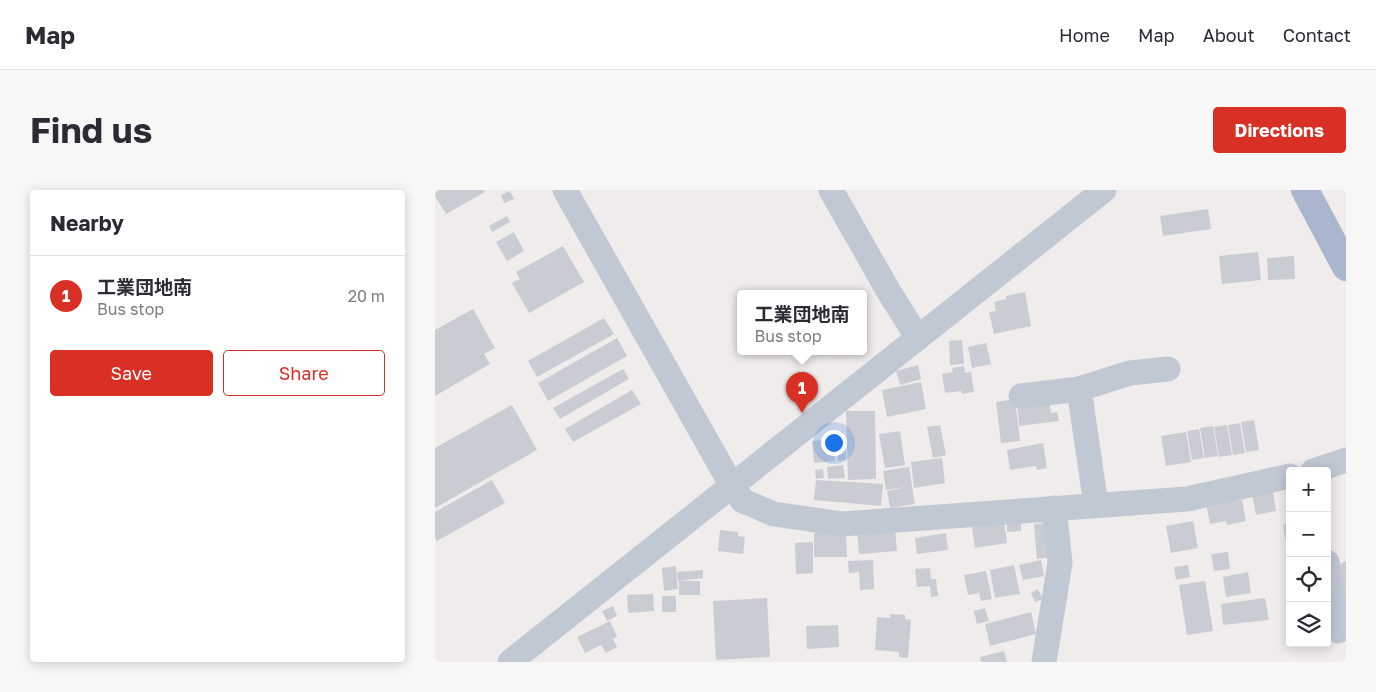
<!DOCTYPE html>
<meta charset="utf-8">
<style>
:root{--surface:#fff;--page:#f7f7f7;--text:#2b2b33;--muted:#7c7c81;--line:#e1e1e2;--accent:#d93025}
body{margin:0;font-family:"Golos Text","Noto Sans JP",sans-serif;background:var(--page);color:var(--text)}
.controls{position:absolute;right:15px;bottom:15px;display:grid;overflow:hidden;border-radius:5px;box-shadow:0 2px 12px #0003}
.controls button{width:45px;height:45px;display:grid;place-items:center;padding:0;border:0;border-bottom:1px solid var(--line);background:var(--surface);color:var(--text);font:25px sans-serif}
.you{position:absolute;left:398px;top:252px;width:18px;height:18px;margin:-12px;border:4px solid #fff;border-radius:50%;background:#1a73e8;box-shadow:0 0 0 8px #1a73e833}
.badge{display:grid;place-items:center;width:32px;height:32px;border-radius:50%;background:var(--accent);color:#fff;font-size:16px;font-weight:700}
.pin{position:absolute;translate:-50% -41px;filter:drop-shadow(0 1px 2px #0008)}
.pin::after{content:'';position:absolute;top:26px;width:18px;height:15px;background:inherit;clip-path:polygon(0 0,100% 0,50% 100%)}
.popup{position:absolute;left:302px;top:100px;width:130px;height:65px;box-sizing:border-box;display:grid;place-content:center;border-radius:5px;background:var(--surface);filter:drop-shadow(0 1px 4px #0005);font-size:16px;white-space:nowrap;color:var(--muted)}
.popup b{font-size:19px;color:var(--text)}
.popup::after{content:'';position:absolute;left:50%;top:100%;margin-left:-10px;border:10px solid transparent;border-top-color:var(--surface)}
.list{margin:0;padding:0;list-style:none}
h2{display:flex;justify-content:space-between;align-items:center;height:65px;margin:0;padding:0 20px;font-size:21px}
h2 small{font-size:16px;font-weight:400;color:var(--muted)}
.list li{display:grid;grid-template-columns:32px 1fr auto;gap:15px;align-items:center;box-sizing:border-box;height:80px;padding:0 20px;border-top:1px solid var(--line)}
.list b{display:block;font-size:19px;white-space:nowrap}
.list p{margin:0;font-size:16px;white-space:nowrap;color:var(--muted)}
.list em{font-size:16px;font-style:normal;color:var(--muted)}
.actions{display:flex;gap:10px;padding:15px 20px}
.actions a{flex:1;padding:11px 0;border:1px solid var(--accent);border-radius:5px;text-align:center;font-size:18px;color:var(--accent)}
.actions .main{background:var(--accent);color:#fff}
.icon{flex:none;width:28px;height:28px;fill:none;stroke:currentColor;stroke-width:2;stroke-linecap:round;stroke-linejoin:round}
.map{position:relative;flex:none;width:911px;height:472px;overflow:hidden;border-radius:5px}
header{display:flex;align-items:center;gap:30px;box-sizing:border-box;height:70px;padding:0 25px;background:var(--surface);border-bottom:1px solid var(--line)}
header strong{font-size:24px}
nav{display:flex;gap:28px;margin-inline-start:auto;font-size:18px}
.intro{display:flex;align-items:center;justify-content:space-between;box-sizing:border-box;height:120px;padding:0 30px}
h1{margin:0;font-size:35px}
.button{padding:12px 22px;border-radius:5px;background:var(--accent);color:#fff;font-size:18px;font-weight:700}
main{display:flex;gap:30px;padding:0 30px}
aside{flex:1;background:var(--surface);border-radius:5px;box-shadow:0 2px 12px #0003}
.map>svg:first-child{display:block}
</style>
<header>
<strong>Map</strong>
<nav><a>Home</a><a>Map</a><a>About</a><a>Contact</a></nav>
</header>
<div class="intro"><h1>Find us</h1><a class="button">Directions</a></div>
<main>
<aside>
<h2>Nearby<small></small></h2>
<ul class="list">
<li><span class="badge">1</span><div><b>工業団地南</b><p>Bus stop</p></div><em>20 m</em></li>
</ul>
<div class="actions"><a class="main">Save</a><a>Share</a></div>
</aside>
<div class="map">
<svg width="911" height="472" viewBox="0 0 911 472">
<rect width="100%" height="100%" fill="#efeceb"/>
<g fill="#caccd4">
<polygon points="0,0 49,0 50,2 11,24 0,6"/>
<polygon points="75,1 79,9 69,13 66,5"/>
<polygon points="773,19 776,39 728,46 725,26"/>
<polygon points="72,26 75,32 57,42 54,36"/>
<polygon points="79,42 89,61 72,71 61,52"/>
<polygon points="128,56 149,92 94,123 77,93 85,89 81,82"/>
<polygon points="823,62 826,90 787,94 784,66"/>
<polygon points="859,66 860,89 833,90 832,68"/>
<polygon points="590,102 596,136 559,144 554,122 561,121 559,112 571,109 571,106"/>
<polygon points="38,119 60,158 49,164 55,174 0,206 0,140"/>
<polygon points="169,128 179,144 102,187 93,171"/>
<polygon points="182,148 192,166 113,211 103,193"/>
<polygon points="527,150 529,174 515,175 514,151"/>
<polygon points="551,153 556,174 537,178 533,157"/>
<polygon points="483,175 486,189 465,195 461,181"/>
<polygon points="529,176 530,183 536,182 539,202 527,204 526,201 510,203 507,184 518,182 517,178"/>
<polygon points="188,179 194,189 125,229 118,218"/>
<polygon points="486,192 491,219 452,227 447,200"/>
<polygon points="197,200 206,214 138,252 130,239"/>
<polygon points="580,209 585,251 566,253 561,212"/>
<polygon points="614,209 616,223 622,222 624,231 584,236 582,212"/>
<polygon points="77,215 102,260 0,318 0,258"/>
<polygon points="411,221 440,221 441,289 413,290"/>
<polygon points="819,230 824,260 811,262 806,232"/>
<polygon points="805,233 810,263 798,265 793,235"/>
<polygon points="505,235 511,265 498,268 492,237"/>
<polygon points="792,235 797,265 784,267 779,237"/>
<polygon points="778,236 783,266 770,268 765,238"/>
<polygon points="764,239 769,268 757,270 752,241"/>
<polygon points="465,241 470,275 450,278 444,244"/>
<polygon points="751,242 756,272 731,276 726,246"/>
<polygon points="398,249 400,271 379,273 377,251"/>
<polygon points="410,250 411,270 403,271 401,251"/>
<polygon points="608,253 612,278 602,280 601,276 575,280 572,260"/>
<polygon points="507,268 510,293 479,298 476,272"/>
<polygon points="408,275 410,288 393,289 392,277"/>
<polygon points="474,277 480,314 455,318 452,301 470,297 451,300 448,281"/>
<polygon points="388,279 389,288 381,289 380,280"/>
<polygon points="57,290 70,313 2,351 0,348 0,322"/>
<polygon points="381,290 448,294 446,316 379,310"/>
<polygon points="838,301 841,321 821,325 817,304"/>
<polygon points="800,308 801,311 807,310 811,331 792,335 791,331 775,334 771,313"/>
<polygon points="586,331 586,341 572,342 572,332"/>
<polygon points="758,331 763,358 736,363 731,336"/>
<polygon points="569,332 572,353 540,358 537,337"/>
<polygon points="613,333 617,367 602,369 599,334"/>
<polygon points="855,333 855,356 852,357 848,335"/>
<polygon points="460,339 462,361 424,364 422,342"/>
<polygon points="285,340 303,342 303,346 310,347 308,364 283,361"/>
<polygon points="411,342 412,367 379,367 379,343"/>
<polygon points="511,343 513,360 482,364 480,348"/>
<polygon points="378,352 378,383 361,384 360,353"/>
<polygon points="793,362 795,379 779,381 776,364"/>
<polygon points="438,370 439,399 425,400 424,382 414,383 413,371"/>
<polygon points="606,370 609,386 588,390 584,375"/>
<polygon points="911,371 911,417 901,376"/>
<polygon points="579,375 585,404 560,408 555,380"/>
<polygon points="753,375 755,387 741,390 739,377"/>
<polygon points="241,376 242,391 239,391 242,391 243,399 229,401 227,378"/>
<polygon points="495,378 496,389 501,389 503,406 496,407 495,396 482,397 480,379"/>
<polygon points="268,380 268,388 243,391 242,382"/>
<polygon points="551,381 557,409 546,411 544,403 533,405 529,385"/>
<polygon points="813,382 816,403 791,407 788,387"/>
<rect x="244" y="391" width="21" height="14"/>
<polygon points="770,391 778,441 752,445 744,395"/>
<polygon points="603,399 608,409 600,412 596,403"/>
<polygon points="218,404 219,421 193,423 192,405"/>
<rect x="227" y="406" width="14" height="16"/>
<polygon points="332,408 335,467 281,470 278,411"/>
<polygon points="830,408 834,430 788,435 786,414"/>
<polygon points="178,416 182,426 172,431 167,421"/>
<polygon points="550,418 554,431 542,434 539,421"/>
<polygon points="596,422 601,444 555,456 550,434"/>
<polygon points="455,424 470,425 470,429 476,430 473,468 464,467 464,462 440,460 442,427 455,428"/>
<polygon points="175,431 182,447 178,449 182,457 171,463 166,455 150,463 142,447"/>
<polygon points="403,435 404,457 372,459 371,436"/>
<polygon points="569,461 572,472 546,472 545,467"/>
</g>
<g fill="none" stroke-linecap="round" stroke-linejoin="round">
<g stroke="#c0c8d4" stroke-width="25">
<polyline points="130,0 297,296 308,311 339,324 407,334 752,309 855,286"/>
<polyline points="396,0 454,102 483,148"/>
<polyline points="644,199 661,315"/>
<polyline points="586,206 644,199 695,183 733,179"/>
<polyline points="878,281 911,270"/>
<polyline points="892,372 903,441"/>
<polyline points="75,472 669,0"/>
<polyline points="609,472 625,373 619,318"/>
</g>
<polyline stroke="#a9b6cd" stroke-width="28" points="870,0 911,77"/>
</g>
</svg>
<div class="controls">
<button>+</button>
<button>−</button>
<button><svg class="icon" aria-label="locate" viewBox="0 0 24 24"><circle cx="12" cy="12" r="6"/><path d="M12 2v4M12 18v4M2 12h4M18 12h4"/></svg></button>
<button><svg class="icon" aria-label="layers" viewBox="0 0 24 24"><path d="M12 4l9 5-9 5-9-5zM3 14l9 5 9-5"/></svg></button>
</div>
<div class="you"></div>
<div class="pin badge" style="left:367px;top:223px">1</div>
<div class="popup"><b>工業団地南</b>Bus stop</div>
</div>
</main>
